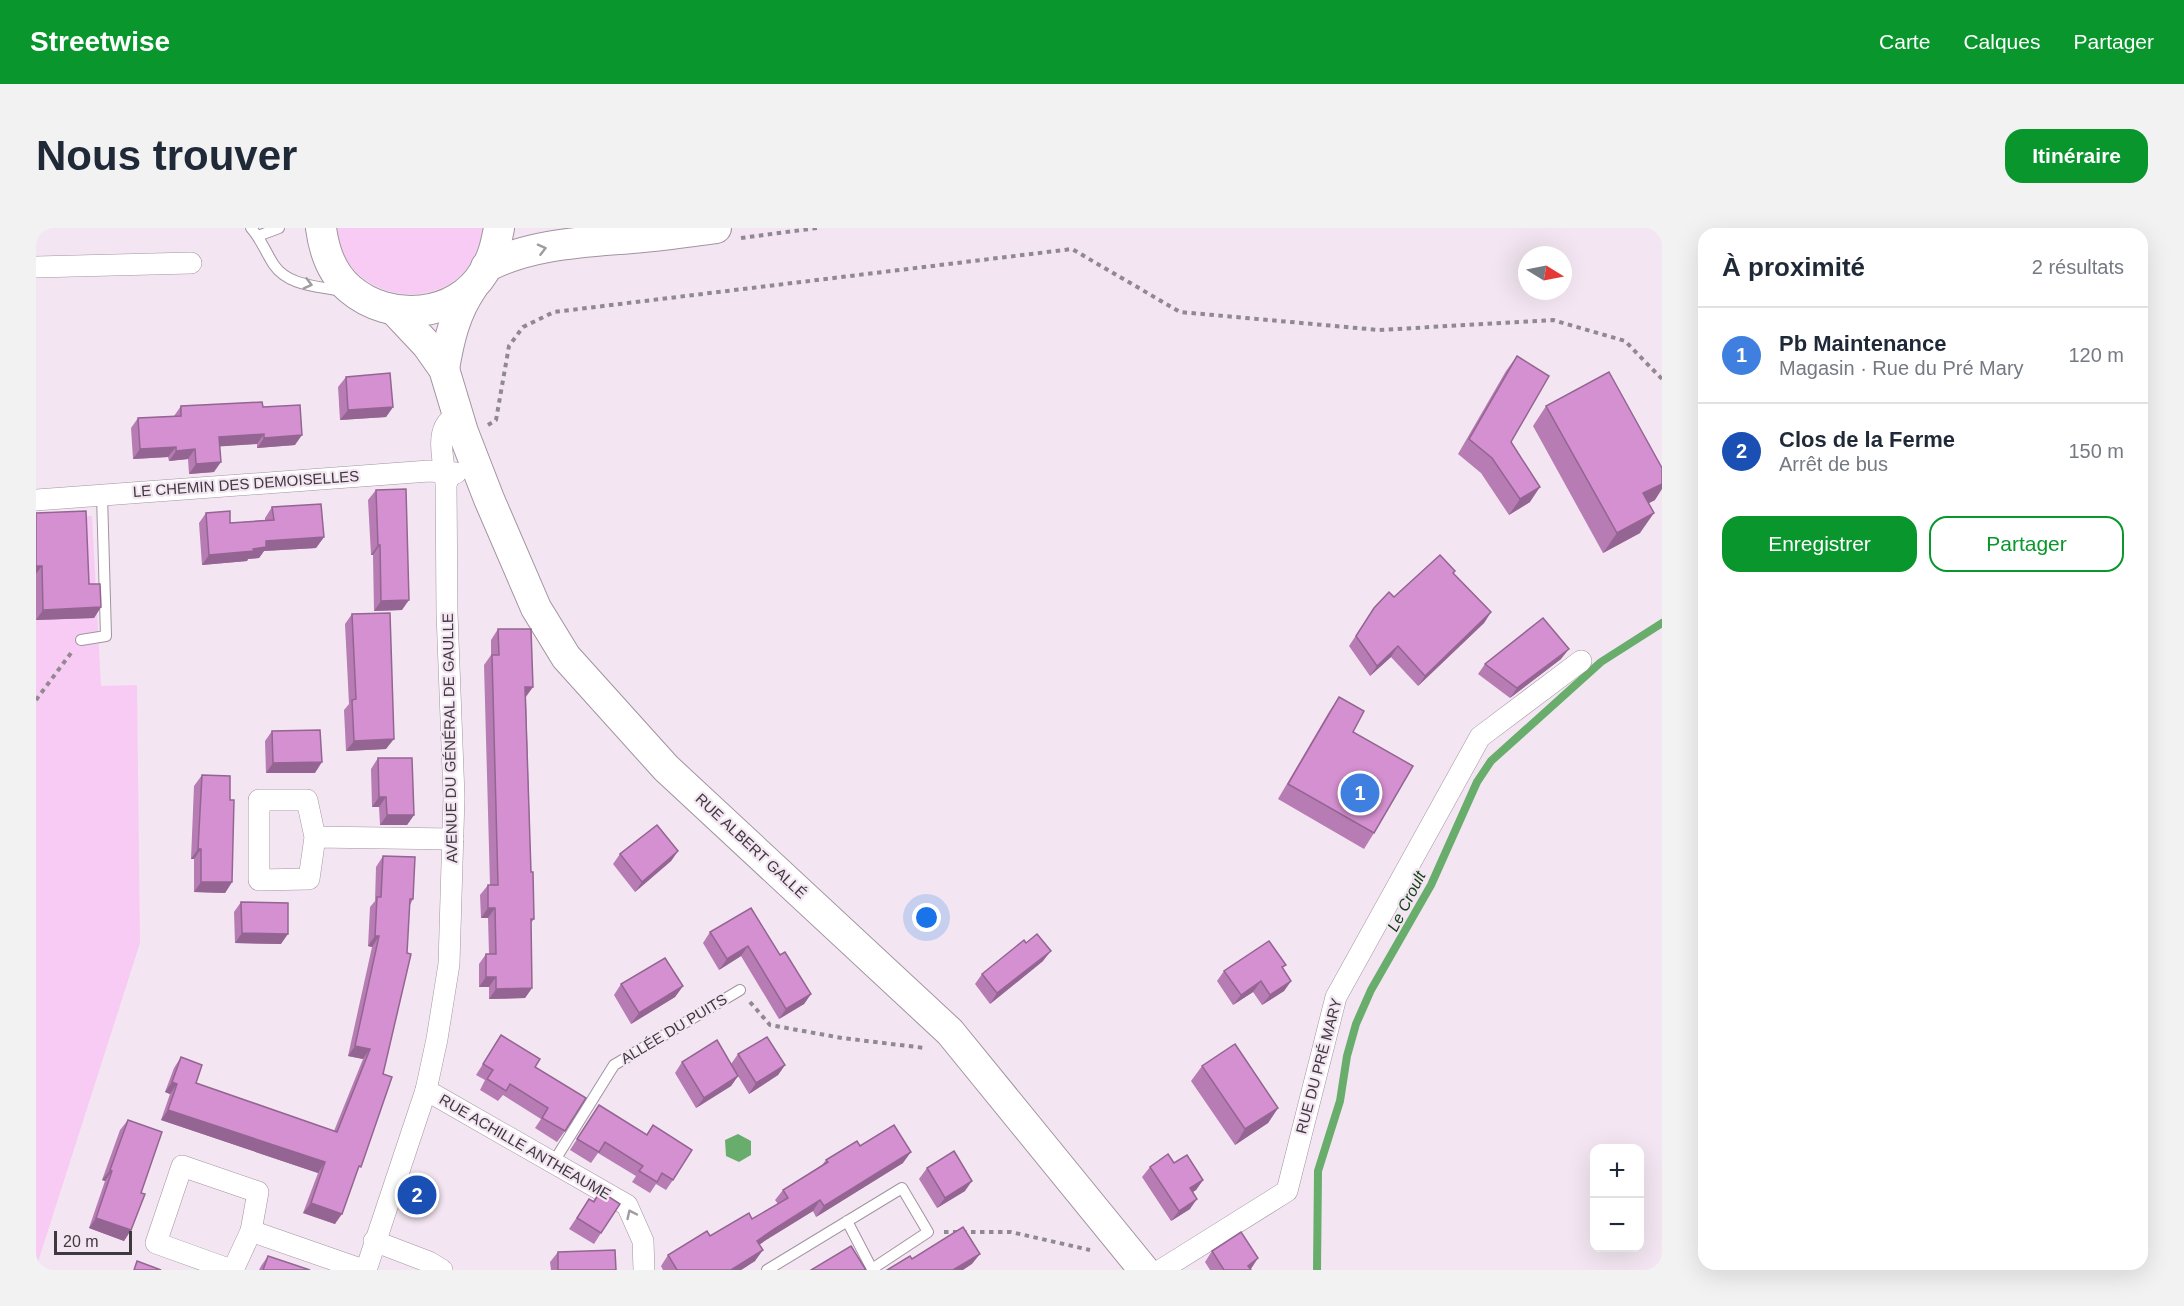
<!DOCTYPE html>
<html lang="fr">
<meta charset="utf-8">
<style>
:root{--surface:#fff;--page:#f2f2f3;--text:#1f2937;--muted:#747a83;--line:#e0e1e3;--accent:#09962c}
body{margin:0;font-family:Arial,sans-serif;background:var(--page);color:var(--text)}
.controls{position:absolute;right:18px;bottom:18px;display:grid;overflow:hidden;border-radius:12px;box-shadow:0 6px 24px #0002}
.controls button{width:54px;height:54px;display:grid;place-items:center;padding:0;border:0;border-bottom:2px solid var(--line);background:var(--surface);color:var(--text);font:30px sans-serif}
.compass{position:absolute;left:1482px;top:18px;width:54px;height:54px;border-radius:50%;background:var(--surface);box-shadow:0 6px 24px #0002;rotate:100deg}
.scale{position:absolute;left:18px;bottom:15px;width:78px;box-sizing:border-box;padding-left:6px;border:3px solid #3e393e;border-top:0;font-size:16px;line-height:21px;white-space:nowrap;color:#3e393e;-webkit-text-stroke:4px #f3e6f2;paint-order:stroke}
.you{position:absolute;left:891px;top:690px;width:21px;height:21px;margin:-15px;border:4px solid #fff;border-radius:50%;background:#1a73e8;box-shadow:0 0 0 9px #1a73e833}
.badge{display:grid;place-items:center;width:39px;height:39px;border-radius:50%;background:var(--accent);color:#fff;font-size:20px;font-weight:700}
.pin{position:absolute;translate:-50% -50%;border:3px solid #fff;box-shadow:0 2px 6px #0006}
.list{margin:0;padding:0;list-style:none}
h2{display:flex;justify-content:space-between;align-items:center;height:78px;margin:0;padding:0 24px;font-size:26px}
h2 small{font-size:20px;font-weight:400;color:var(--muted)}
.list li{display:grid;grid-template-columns:39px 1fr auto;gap:18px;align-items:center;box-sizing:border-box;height:96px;padding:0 24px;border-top:2px solid var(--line)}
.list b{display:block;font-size:22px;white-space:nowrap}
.list p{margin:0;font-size:20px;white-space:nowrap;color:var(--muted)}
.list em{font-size:20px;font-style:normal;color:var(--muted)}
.actions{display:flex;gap:12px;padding:18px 24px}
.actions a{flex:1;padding:14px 0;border:2px solid var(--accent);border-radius:18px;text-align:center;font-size:21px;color:var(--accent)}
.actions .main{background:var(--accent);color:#fff}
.map{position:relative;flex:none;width:1626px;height:1042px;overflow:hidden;border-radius:18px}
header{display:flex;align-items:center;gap:36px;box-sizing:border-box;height:84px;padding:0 30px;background:var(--accent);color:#fff}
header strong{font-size:28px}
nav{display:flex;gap:33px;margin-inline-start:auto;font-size:21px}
.intro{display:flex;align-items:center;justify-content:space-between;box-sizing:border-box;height:144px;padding:0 36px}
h1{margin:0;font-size:42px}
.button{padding:15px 27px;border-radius:18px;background:var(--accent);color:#fff;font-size:21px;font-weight:700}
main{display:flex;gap:36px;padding:0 36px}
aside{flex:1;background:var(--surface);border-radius:18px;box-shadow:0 6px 24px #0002}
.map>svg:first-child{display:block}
</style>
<header>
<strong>Streetwise</strong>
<nav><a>Carte</a><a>Calques</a><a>Partager</a></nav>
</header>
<div class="intro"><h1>Nous trouver</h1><a class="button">Itinéraire</a></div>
<main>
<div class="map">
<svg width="1626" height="1042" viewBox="0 0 1626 1042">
<rect width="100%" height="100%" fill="#f3e6f2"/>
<g fill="#f7cbf3">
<path d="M300 0H448V3C442 20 437 36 424 48 380 87 304 60 300 0Z"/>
<polygon points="0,288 56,288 65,458 101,457 104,715 0,1040"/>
</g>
<polygon fill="#68ad6b" points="702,906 715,913 715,927 703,934 690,928 689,912"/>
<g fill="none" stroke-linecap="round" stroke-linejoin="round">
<polyline stroke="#68ad6b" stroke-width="8" points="1281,1042 1282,943 1304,873 1311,828 1320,796 1335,762 1395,657 1441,554 1455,533 1565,434 1626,395"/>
<defs>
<g id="lane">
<path d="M215 0C225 11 230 25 238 37 252 58 283 58 304 63"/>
<polyline points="222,8 243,0"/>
<polyline points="45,412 70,408 66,267"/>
<polyline points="517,935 578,837 704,762"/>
<polyline points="731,1042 866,960 892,1004 836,1041 811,993"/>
</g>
<g id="street">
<polyline points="0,39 155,35"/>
<path d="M412 252 410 254C408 233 396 197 422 188"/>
<polyline points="0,272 393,243 420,245"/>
<polyline points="279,609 273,651 223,652 223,572 271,572 279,609 417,611"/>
<polyline points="390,862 591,977 607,1013 608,1042"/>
<polyline points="215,1003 327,1042"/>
<polyline points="338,1013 393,1034 406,1042"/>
<polyline points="195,1042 120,1015 146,938 222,964 215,1003 197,1042"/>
<polyline points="330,1042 390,862 401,811 413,736 418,569 411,385 410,254"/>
<polyline points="1125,1042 1251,963 1300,769 1444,509 1545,433"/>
</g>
<g id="secondary">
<path d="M285 0C288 23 296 46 314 61 354 95 420 90 448 44 457 30 460 16 463 0"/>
<path d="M450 39C498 14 555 14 607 9 632 7 656 3 680 0"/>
<polyline points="359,83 391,117 408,141 427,204 453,271 500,380 530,429 630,540 914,804 1108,1042"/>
<path d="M408 141C413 111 419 85 436 60"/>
</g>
</defs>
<use href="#lane" stroke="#a194a0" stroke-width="12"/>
<use href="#street" stroke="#a194a0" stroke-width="22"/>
<use href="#secondary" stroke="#a194a0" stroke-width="32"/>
<g stroke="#918991" stroke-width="4" stroke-dasharray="4.5 4.5" stroke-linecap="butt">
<polyline points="705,10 781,0"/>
<polyline points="452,197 460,192 473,118 487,99 518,84 1036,21 1144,84 1343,102 1517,92 1589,113 1626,151"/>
<polyline points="0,472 35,425"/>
<polyline points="714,774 734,797 806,810 889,820"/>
<polyline points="908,1004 975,1004 1054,1022"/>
</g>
<use href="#lane" stroke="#fff" stroke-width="10"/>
<use href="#street" stroke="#fff" stroke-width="21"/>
<use href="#secondary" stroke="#fff" stroke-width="30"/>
</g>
<g fill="#b67cb3">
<polygon points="1481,128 1475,214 1494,274 1473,287 1445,245 1422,226 1470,143"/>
<polygon points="310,149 357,179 350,189 304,192 302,159"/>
<polygon points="145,178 227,179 259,217 221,220 221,216 184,218 178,244 153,246 152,231 133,233 132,229 97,231 95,200 102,190 138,188"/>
<polygon points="1510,178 1619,272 1613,275 1604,305 1567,325 1497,198"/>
<polygon points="340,262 366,382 338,383 337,327 335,327 332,272"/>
<polygon points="236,279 288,309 280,320 228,323 223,330 212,331 211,333 166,337 163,295 170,285 194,295 229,292 229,290"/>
<polygon points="0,285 53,356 65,379 58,390 0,392"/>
<polygon points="1417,345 1455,384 1448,395 1382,458 1355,429 1334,448 1313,418 1338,380 1358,369"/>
<polygon points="316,386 350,521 310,523 308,482 313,476 309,396"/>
<polygon points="462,401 497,459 490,469 495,644 498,691 495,695 496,760 489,770 453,771 453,759 443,759 443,736 450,726 453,726 452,690 445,690 444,667 452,657 454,657 448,437 455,427 455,412"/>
<polygon points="1525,431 1474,470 1442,446 1449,436"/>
<polygon points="1303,469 1317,504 1338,605 1328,621 1242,571 1293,484"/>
<polygon points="236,503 279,545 230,545 229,513"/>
<polygon points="342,530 378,587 371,597 344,597 343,579 336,579 335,541"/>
<polygon points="166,547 194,572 196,654 189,665 158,664 158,631 155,631 158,558"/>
<polygon points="642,623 635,633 599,664 577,636 584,626"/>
<polygon points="347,628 377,671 374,677 321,944 299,996 267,985 282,945 125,892 134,866 129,864 138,840 145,829 160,855 298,903 327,831 312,828 336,719 332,718 334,679 339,673 340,639"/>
<polygon points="205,674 245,716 199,715 198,684"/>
<polygon points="674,704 744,727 775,766 768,776 743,791 705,728 683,742 667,715"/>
<polygon points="990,715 1007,733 954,776 939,756 946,746"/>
<polygon points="1247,741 1255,753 1248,763 1226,777 1217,764 1197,777 1181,753 1188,743"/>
<polygon points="585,756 647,758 639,769 595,796 578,767"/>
<polygon points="465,807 499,839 529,903 521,914 499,900 505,891 467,867 462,873 444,862 449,852 440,847"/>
<polygon points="702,826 749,837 742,847 713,866 702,848 695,858 660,880 639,845 646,834 695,836"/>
<polygon points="1166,838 1242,880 1232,895 1199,917 1155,853"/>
<polygon points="563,877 610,907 617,897 637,952 630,962 620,956 614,965 596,954 600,948 562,925 555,935 534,922"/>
<polygon points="92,892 105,965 95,1002 88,1013 53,1000 69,953 66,952 84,902"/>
<polygon points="824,918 867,935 780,989 777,983 730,1012 723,1017 719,1033 705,1042 627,1042 625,1038 632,1027 674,1008 716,991 742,976 739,972 747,962 786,937 790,932"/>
<polygon points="1138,935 1167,952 1160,962 1157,964 1154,981 1135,993 1106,949 1114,939"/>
<polygon points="891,940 929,963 901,980 883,951"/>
<polygon points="564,963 565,1005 558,1016 533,1001 553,971 557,973"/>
<polygon points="1176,1023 1214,1041 1215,1042 1174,1042 1169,1034"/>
<polygon points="522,1024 580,1042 515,1042 514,1034"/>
<polygon points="232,1028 274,1042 223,1042 225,1038"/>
</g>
<g fill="#946592">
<polygon points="357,179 350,189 304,192 312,182"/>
<polygon points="228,206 221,216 176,219 183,209"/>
<polygon points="266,207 259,217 221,220 228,210"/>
<polygon points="140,219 132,229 97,231 104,221"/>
<polygon points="159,221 152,231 133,233 140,223"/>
<polygon points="185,234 178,244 153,246 160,236"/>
<polygon points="1626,256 1626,261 1619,272 1593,285 1607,265"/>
<polygon points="1504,259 1494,274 1473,287 1484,271"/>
<polygon points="1618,285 1604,305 1567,325 1581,305"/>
<polygon points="288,309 280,320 228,323 223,330 212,331 211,333 166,337 173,327 217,321 230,313"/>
<polygon points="342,317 344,317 337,327 335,327"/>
<polygon points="0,338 6,338 0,346"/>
<polygon points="373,372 366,382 338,383 345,373"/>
<polygon points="65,379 58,390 0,392 7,382"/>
<polygon points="1455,384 1448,395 1382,458 1389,448"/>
<polygon points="1362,418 1355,429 1334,448 1341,438"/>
<polygon points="1533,421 1525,431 1474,470 1481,460"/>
<polygon points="489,459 497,459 489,469"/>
<polygon points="358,511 350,521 310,523 318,513"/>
<polygon points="286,534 279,545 230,545 237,535"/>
<polygon points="343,569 350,569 343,579 336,579"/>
<polygon points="351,587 378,587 371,597 344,597"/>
<polygon points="162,621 165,621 158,631 155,631"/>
<polygon points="642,623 635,633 599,664 606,654"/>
<polygon points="165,654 196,654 189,665 158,664"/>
<polygon points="452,680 459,680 452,690 445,690"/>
<polygon points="206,705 252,706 245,716 199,715"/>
<polygon points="339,708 343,708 336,719 332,718"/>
<polygon points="712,718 705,728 683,742 691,731"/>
<polygon points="1015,723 1007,733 954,776 961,765"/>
<polygon points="450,749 460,749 453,759 443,759"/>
<polygon points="1225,753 1217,764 1197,777 1205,767"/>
<polygon points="1255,753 1248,763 1226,777 1234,767"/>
<polygon points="647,758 639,769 595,796 603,785"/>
<polygon points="496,760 489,770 453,771 460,761"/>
<polygon points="775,766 768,776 743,791 750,781"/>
<polygon points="319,818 334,821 327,831 312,828"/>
<polygon points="749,837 742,847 713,866 720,855"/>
<polygon points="702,848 695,858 660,880 668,870"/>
<polygon points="136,854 141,856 134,866 129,864"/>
<polygon points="1242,880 1232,895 1199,917 1209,901"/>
<polygon points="132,882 289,934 282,945 125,892"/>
<polygon points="875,924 867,935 780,989 788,978"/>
<polygon points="74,942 76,943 69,953 66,952"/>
<polygon points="1167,952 1160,962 1147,970 1154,960"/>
<polygon points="936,953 929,963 901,980 909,970"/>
<polygon points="1161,971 1154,981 1135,993 1143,983"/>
<polygon points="784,972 777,983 730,1012 714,1023 721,1013 738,1001"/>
<polygon points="275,975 306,986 299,996 267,985"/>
<polygon points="60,990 95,1002 88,1013 53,1000"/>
<polygon points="727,1022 719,1033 705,1042 695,1042"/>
<polygon points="944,1026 936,1036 927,1042 917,1042"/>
<polygon points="1222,1030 1215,1041 1213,1042 1212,1038"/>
</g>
<g fill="#d490d0" stroke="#946592" stroke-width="1.5">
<polygon points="1481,128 1513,148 1475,214 1504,259 1484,271 1456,230 1433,211"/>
<polygon points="1573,144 1626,240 1626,256 1607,265 1618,285 1581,305 1510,178"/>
<polygon points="354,145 357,179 312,182 310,149"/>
<polygon points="226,174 227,179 264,177 266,207 228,210 228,206 183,209 185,234 160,236 159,221 140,223 140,219 104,221 102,190 145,188 145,178"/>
<polygon points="370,261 373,372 345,373 344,317 342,317 340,262"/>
<polygon points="285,276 288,309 230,313 230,319 217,321 218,323 173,327 170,285 194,283 194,295 238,292 236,279"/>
<polygon points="50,283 53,356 64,356 65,379 7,382 6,338 0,338 0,285"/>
<polygon points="1404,327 1419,343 1417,345 1455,384 1389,448 1362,418 1341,438 1320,408 1338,380 1353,364 1358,369"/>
<polygon points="354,385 358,511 318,513 316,472 320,471 316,386"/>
<polygon points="1507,390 1533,421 1481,460 1449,436"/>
<polygon points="462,401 495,401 497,459 489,459 495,644 497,644 498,691 495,691 496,760 460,761 460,749 450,749 450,726 460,726 459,680 452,680 452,657 462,657 456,427 463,427"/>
<polygon points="1303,469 1328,483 1317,504 1377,538 1338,605 1252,556"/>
<polygon points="284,502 286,534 237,535 236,503"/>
<polygon points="342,530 376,530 378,587 351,587 350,569 343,569"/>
<polygon points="166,547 194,548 194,572 198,572 196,654 165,654 165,621 162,621"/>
<polygon points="621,597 642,623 606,654 584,626"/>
<polygon points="347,628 379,629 377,671 374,671 371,725 375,726 347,846 356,849 325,939 323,938 306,986 275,975 289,934 132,882 141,856 136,854 145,829 166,837 160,855 301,904 334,821 319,818 343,708 339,708 341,669 345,669"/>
<polygon points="205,674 252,675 252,706 206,705"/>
<polygon points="715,680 744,727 749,724 775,766 750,781 712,718 691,731 674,704"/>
<polygon points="1001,706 1015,723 961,765 946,746 988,712 990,715"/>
<polygon points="1233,713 1250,737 1246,739 1255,753 1234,767 1225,753 1205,767 1188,743"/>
<polygon points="629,730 647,758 603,785 585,756"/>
<polygon points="465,807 504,831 499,839 550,870 529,903 506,890 512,880 474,856 470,863 451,851 457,842 447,836"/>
<polygon points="731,809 749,837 720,855 702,826"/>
<polygon points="681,812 702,848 668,870 646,834"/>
<polygon points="1199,816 1242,880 1209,901 1166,838"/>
<polygon points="563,877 611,907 617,897 656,922 637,952 626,945 621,954 603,943 607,938 569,914 563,924 541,911"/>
<polygon points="92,892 126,904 105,965 109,966 95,1002 60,990 76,943 74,942"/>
<polygon points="858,897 875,924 788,978 784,972 738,1001 721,1013 727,1022 695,1042 641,1042 632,1027 671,1003 674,1008 713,985 716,991 752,970 747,962 792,934 790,932 821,913 824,918"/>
<polygon points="918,923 936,953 909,970 891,940"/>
<polygon points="1132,926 1138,935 1151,927 1167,952 1154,960 1161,971 1143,983 1114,939"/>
<polygon points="564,963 584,976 565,1005 541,990 553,971 558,974"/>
<polygon points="927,999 944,1026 917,1042 851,1042 874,1028 876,1031"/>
<polygon points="1205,1004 1222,1030 1212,1038 1215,1042 1188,1042 1176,1023"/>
<polygon points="815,1018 830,1042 775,1042"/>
<polygon points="579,1022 580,1042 522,1042 522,1024"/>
<polygon points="232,1028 274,1042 227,1042"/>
<polygon points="101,1033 125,1042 98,1042"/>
</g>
<defs><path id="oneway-chevron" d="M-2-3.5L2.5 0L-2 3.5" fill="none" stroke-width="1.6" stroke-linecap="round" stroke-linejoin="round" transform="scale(1.5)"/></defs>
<g stroke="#9e9c9e">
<use href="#oneway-chevron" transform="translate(506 21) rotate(-14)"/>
<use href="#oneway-chevron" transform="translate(272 56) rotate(15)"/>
<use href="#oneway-chevron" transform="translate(595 986) rotate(-115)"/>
</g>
<g text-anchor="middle" stroke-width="4.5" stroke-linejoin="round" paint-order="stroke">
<g font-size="15" fill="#3e393e" stroke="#f3e6f2">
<text transform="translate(210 256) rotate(-4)" y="5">LE CHEMIN DES DEMOISELLES</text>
<text transform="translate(414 510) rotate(-91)" y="5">AVENUE DU GÉNÉRAL DE GAULLE</text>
<text transform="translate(715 618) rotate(43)" y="5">RUE ALBERT GALLÉ</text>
<text transform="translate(638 801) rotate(-31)" y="5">ALLÉE DU PUITS</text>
<text transform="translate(1283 838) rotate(-75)" y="5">RUE DU PRÉ MARY</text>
<text transform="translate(489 919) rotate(30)" y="5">RUE ACHILLE ANTHEAUME</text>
</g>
<g font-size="16" font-style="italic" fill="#124318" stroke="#f3e6f2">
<text transform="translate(1370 673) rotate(-63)" y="6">Le Croult</text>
</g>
</g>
</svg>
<div class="controls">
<button>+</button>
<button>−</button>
</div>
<svg class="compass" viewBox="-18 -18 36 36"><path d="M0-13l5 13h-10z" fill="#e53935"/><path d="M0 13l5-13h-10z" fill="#747a83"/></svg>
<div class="scale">20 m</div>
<div class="you"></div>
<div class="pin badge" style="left:1324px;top:565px;background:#3f7fe0">1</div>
<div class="pin badge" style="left:381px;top:967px;background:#1a4fb4">2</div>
</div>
<aside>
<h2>À proximité<small>2 résultats</small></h2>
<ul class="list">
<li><span class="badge" style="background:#3f7fe0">1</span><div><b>Pb Maintenance</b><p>Magasin · Rue du Pré Mary</p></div><em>120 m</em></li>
<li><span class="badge" style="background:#1a4fb4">2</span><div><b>Clos de la Ferme</b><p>Arrêt de bus</p></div><em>150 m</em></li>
</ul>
<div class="actions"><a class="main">Enregistrer</a><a>Partager</a></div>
</aside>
</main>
